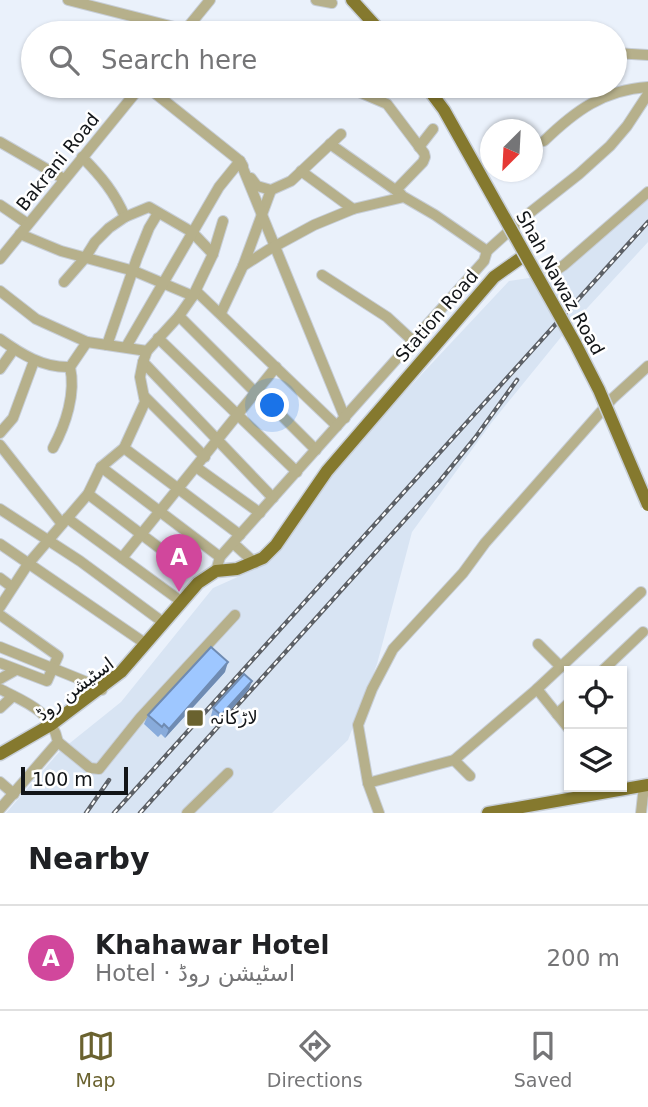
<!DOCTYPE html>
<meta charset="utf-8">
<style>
:root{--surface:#fff;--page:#f2f2f2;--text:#202124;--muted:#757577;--line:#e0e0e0;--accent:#6a622f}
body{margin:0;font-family:"DejaVu Sans","Noto Sans Arabic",sans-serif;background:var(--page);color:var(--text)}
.controls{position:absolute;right:21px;bottom:21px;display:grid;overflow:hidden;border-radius:0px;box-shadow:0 2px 5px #0004}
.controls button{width:63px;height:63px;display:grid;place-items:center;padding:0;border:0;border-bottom:2px solid var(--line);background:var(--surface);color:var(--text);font:35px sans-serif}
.compass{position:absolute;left:480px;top:119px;width:63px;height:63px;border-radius:50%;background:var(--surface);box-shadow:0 2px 5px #0004;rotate:204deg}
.scale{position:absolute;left:21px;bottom:18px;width:107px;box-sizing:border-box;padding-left:7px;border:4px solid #121518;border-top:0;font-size:19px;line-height:24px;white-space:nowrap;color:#121518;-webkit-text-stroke:5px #fff;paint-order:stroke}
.you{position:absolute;left:273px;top:406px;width:24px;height:24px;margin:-18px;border:5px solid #fff;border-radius:50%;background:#1a73e8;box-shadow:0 0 0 10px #1a73e833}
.badge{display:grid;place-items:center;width:46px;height:46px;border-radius:50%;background:var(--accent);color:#fff;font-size:23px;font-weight:700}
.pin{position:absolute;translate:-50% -58px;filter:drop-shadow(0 2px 4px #0008)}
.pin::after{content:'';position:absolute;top:37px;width:24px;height:21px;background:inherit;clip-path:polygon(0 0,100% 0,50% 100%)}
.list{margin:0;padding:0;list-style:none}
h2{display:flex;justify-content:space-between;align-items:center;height:91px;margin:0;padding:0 28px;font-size:30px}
h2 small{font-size:23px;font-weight:400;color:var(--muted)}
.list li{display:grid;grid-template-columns:46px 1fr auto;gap:21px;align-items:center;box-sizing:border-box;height:105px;padding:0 28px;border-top:2px solid var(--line)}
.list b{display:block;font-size:26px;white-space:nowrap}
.list p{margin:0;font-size:23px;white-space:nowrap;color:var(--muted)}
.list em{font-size:23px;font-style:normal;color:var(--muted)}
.icon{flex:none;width:38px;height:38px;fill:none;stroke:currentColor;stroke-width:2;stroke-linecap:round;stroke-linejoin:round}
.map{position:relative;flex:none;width:648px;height:813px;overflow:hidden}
.search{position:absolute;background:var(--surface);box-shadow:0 2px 5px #0004;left:21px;right:21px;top:21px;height:77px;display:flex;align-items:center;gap:18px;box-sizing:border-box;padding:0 24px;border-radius:38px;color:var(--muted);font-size:26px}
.sheet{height:196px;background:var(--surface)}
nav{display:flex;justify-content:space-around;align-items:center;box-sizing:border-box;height:98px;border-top:2px solid var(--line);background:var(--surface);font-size:19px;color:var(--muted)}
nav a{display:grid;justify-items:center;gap:4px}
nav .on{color:var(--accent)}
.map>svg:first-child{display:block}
</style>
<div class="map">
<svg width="648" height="813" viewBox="0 0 648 813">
<rect width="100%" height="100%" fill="#eaf1fb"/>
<polygon fill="#d8e4f3" points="648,198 648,242 566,331 492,422 412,532 377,664 348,740 272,813 6,813 60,751 121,702 213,588 251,571 286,540 331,471 509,281 556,274"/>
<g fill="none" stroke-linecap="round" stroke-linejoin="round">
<defs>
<g id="minor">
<polyline points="68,0 186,30"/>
<polyline points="316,0 332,3"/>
<polyline points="183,33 210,0"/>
<polyline points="615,53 648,55"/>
<polyline points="146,86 240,161 243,166"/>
<polyline points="345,86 387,104 424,153 425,157 423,162 396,190"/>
<path d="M544 141C575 111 603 90 648 87"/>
<polyline points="0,142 64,179"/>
<polyline points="330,144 401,194"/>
<polyline points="419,147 433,129"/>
<path d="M82 157C101 176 115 193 125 217"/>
<polyline points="301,171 353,209"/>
<polyline points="251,178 257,186 271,190 291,181 341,134"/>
<polyline points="0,205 28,224"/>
<polyline points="20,234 61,251 134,271 193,296"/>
<polyline points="487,251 527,215 579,174 610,146 627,126 648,94"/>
<polyline points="0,259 141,86"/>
<polyline points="243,266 271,190"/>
<polyline points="549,269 558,269 564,265 648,192"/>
<polyline points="322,275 387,317 413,341"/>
<polyline points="64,282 85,258 95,242 109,228 125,217 149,207 192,232 213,254"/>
<polyline points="0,291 36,319 87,342 147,351"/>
<polyline points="196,291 337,426"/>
<polyline points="179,316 256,393"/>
<polyline points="158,338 297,472"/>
<path d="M0 339C21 354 43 368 70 367L87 342"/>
<polyline points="107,345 137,258 149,228 158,213"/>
<polyline points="126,347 219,187 240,161 345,418"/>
<polyline points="143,362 273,498"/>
<polyline points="0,369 14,349"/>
<polyline points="257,391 316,450"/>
<polyline points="144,396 205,457"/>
<polyline points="0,433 13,418 34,361"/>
<polyline points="0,445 62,524"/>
<path d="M53 448C66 424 76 393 70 367"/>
<polyline points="124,448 240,535"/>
<polyline points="101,467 220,557"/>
<polyline points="196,467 260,513"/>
<polyline points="88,494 178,562"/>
<polyline points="0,509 80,561 164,623"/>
<polyline points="67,518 182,602"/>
<polyline points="233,543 255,563"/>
<polyline points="0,544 146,644"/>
<polyline points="122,558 276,367"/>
<polyline points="216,571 220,557 484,261 487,251 435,215 404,197 353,209 314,225 268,250 243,266 221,313"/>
<polyline points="0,578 12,587"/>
<polyline points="0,607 28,564 88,494 101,467 124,448 145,402 140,377 143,362 147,351 179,316 193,296 213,254 223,221"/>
<polyline points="0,615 58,656 47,681 0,663"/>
<polyline points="538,644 561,667"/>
<polyline points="0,647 99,687 102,690"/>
<polyline points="602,671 643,632"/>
<polyline points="0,679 16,670"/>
<path d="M0 689C25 702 52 711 58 742L0 809"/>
<polyline points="537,689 641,592"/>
<polyline points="0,708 13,696"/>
<polyline points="557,714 569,703"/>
<polyline points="58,742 90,768 99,769 140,718 235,615"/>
<polyline points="454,760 470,776"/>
<polyline points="0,782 14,794"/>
<polyline points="368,783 358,725 372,689 393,649 463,573 485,543 613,398 648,366"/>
<polyline points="187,813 228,773"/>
<polyline points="379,813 368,783 454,760 537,689 569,729"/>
<polyline points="641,813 644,786"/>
</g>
<g id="major">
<polyline points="352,0 382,33"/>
<polyline points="0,754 52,724 121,672 198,583 216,571 237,569 263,558 276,545 327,471 383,406 494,277 525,255"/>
<polyline points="488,813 648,785"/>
</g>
</defs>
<use href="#minor" stroke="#c7ced7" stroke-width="12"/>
<use href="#major" stroke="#c7ced7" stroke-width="15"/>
<use href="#minor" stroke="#b6b08b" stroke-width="10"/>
<use href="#major" stroke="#85792e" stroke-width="12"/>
<defs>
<g id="rail">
<polyline points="86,813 109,780"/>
<polyline points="114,813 648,222"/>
<polyline points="140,813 439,482 475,438 517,380"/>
</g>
</defs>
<use href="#rail" stroke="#5c6066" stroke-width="4.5"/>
<use href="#rail" stroke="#fff" stroke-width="2" stroke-dasharray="5" stroke-linecap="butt"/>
<defs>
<polyline id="major-bridge" points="426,86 444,110 575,343 599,390 648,505"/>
</defs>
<use href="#major-bridge" stroke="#c7ced7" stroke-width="15" stroke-linecap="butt"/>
<use href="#major-bridge" stroke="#85792e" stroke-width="12"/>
</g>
<g fill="#88abdb">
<polygon points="225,672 165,738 161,734 158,737 144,724 148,715"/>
<polygon points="249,689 219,723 211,716 213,708"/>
</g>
<g fill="#6f8bb2">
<polygon points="228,662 225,672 165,738 169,729"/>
<polygon points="252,681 249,689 219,723 221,715"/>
</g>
<g fill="#9ec7ff" stroke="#6f8bb2" stroke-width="2">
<polygon points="211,647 228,662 169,729 164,724 162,727 148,715"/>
<polygon points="244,674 252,681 221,715 213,708"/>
</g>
<rect fill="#6a622f" stroke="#fff" stroke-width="2.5" x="186" y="709" width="18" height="18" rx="3.5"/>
<g text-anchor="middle" stroke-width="5" stroke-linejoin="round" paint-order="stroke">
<g font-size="18" fill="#121518" stroke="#fff">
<text transform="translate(58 162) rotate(-51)" y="6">Bakrani Road</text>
<text transform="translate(560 283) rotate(61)" y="6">Shah Nawaz Road</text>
<text transform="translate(437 316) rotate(-49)" y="6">Station Road</text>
<text transform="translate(75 689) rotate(-37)" y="6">اسٹیشن روڈ</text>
</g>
<g font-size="18" fill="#121518" stroke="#fff" text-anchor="start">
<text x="211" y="724">لاڑکانہ</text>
</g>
</g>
</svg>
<div class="controls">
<button><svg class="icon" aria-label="locate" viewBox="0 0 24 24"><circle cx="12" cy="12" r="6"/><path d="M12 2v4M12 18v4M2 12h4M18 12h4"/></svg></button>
<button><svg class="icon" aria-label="layers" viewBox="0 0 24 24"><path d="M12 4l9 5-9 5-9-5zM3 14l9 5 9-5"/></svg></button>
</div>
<svg class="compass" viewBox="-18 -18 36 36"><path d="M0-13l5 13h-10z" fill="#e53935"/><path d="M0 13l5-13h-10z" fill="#757577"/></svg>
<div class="scale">100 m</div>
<div class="you"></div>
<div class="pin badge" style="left:179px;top:592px;background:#d1479c">A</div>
<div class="search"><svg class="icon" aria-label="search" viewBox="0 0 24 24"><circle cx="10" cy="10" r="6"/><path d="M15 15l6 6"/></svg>Search here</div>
</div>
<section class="sheet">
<h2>Nearby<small></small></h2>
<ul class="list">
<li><span class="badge" style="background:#d1479c">A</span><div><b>Khahawar Hotel</b><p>Hotel · اسٹیشن روڈ</p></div><em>200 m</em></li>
</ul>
</section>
<nav>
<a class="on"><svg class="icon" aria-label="map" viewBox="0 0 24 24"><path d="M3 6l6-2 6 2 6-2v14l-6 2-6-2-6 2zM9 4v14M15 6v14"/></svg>Map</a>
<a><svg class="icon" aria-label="directions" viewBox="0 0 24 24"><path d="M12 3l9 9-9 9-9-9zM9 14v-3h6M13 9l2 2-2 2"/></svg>Directions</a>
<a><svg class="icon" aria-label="saved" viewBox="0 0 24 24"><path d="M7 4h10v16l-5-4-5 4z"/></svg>Saved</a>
</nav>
